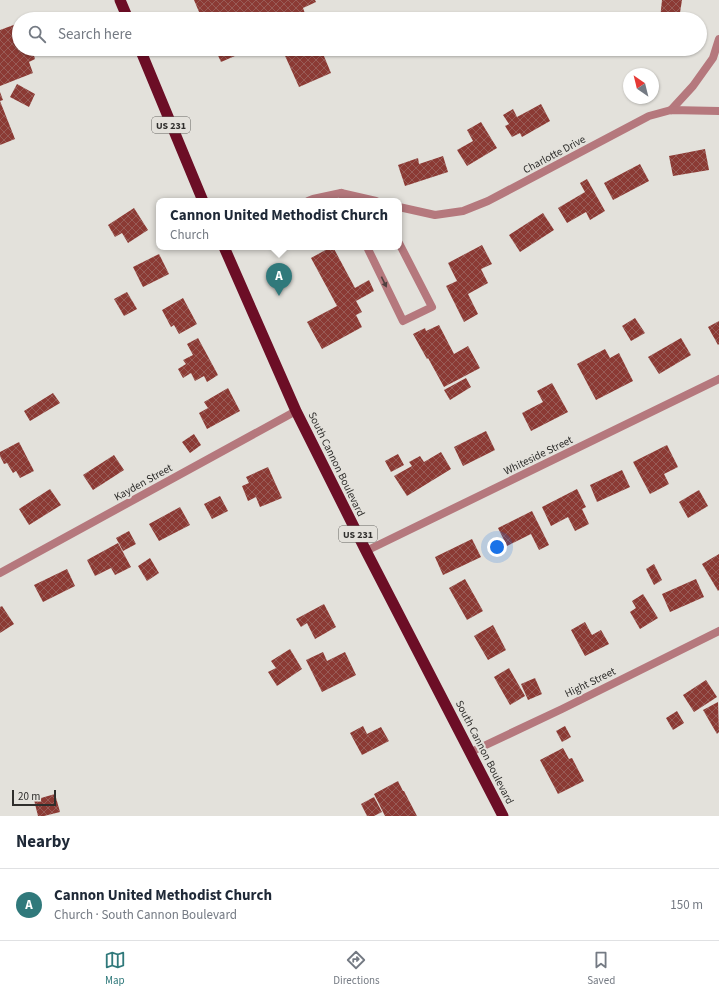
<!DOCTYPE html>
<meta charset="utf-8">
<style>
:root{--surface:#fff;--page:#f6f6f7;--text:#1f2937;--muted:#747a83;--line:#e0e1e3;--accent:#30797b}
body{margin:0;font-family:"Source Sans 3",sans-serif;background:var(--page);color:var(--text)}
.compass{position:absolute;left:623px;top:68px;width:36px;height:36px;border-radius:50%;background:var(--surface);box-shadow:0 1px 3px #0004;rotate:325deg}
.scale{position:absolute;left:12px;bottom:10px;width:44px;box-sizing:border-box;padding-left:4px;border:2px solid #2f2e2c;border-top:0;font-size:11px;line-height:14px;white-space:nowrap;color:#2f2e2c;-webkit-text-stroke:3px #e3e1db;paint-order:stroke}
.you{position:absolute;left:497px;top:547px;width:14px;height:14px;margin:-10px;border:3px solid #fff;border-radius:50%;background:#1a73e8;box-shadow:0 0 0 6px #1a73e833}
.badge{display:grid;place-items:center;width:26px;height:26px;border-radius:50%;background:var(--accent);color:#fff;font-size:13px;font-weight:700}
.pin{position:absolute;translate:-50% -33px;filter:drop-shadow(0 1px 2px #0008)}
.pin::after{content:'';position:absolute;top:21px;width:14px;height:12px;background:inherit;clip-path:polygon(0 0,100% 0,50% 100%)}
.popup{position:absolute;left:156px;top:198px;width:246px;height:52px;box-sizing:border-box;display:grid;place-content:center;border-radius:8px;background:var(--surface);filter:drop-shadow(0 1px 3px #0005);font-size:13px;white-space:nowrap;color:var(--muted)}
.popup b{font-size:15px;color:var(--text)}
.popup::after{content:'';position:absolute;left:50%;top:100%;margin-left:-8px;border:8px solid transparent;border-top-color:var(--surface)}
.list{margin:0;padding:0;list-style:none}
h2{display:flex;justify-content:space-between;align-items:center;height:52px;margin:0;padding:0 16px;font-size:17px}
h2 small{font-size:13px;font-weight:400;color:var(--muted)}
.list li{display:grid;grid-template-columns:26px 1fr auto;gap:12px;align-items:center;box-sizing:border-box;height:72px;padding:0 16px;border-top:1px solid var(--line)}
.list b{display:block;font-size:15px;white-space:nowrap}
.list p{margin:0;font-size:13px;white-space:nowrap;color:var(--muted)}
.list em{font-size:13px;font-style:normal;color:var(--muted)}
.icon{flex:none;width:22px;height:22px;fill:none;stroke:currentColor;stroke-width:2;stroke-linecap:round;stroke-linejoin:round}
.map{position:relative;flex:none;width:719px;height:816px;overflow:hidden}
.search{position:absolute;background:var(--surface);box-shadow:0 1px 3px #0004;left:12px;right:12px;top:12px;height:44px;display:flex;align-items:center;gap:10px;box-sizing:border-box;padding:0 14px;border-radius:22px;color:var(--muted);font-size:15px}
.sheet{height:124px;background:var(--surface)}
nav{display:flex;justify-content:space-around;align-items:center;box-sizing:border-box;height:56px;border-top:1px solid var(--line);background:var(--surface);font-size:11px;color:var(--muted)}
nav a{display:grid;justify-items:center;gap:2px}
nav .on{color:var(--accent)}
.map>svg:first-child{display:block}
</style>
<div class="map">
<svg width="719" height="816" viewBox="0 0 719 816">
<defs>
<pattern id="building-cross-hatch" width="8" height="8" patternUnits="userSpaceOnUse"><rect width="8" height="8" fill="#8b3a34"/><path d="M0 0l8 8M0 8l8-8" fill="none" stroke="#985c57"/></pattern>
</defs>
<rect width="100%" height="100%" fill="#e3e1db"/>
<g fill="url(#building-cross-hatch)">
<polygon points="194,0 315,0 316,2 303,8 307,19 202,19"/>
<polygon points="662,0 682,0 679,19 660,19"/>
<polygon points="19,23 19,49 32,49 35,59 29,62 33,73 0,86 0,30"/>
<polygon points="215,49 251,49 221,62"/>
<polygon points="282,49 321,49 331,73 299,87"/>
<polygon points="17,84 35,94 29,107 10,97"/>
<polygon points="0,92 3,100 0,101 15,139 0,145"/>
<polygon points="541,104 550,121 522,137 520,133 512,137 505,126 509,124 503,115 513,109 517,117"/>
<polygon points="481,122 497,148 467,166 457,150 473,141 467,130"/>
<polygon points="705,149 709,170 673,176 669,156"/>
<polygon points="443,156 448,172 405,186 398,165 418,158 419,164"/>
<polygon points="640,164 649,181 613,200 604,183"/>
<polygon points="587,179 605,211 590,220 586,212 567,223 558,208 585,192 580,183"/>
<polygon points="134,208 148,230 128,243 122,233 115,237 108,225"/>
<polygon points="543,213 554,230 520,252 509,235"/>
<polygon points="482,245 492,264 481,269 488,283 468,294 478,314 464,322 446,286 457,281 448,263"/>
<polygon points="331,247 333,247 355,288 369,280 374,291 356,301 362,312 356,315 362,327 322,349 307,322 337,306 311,258"/>
<polygon points="159,254 169,274 143,287 133,267"/>
<polygon points="127,292 137,309 124,316 114,299"/>
<polygon points="183,298 197,324 179,334 174,325 171,327 162,310"/>
<polygon points="635,318 645,333 631,341 622,326"/>
<polygon points="719,321 719,344 718,345 708,327"/>
<polygon points="439,325 454,354 468,346 480,368 444,387 428,358 427,359 413,334 425,328 426,331"/>
<polygon points="198,338 218,375 207,382 204,376 195,381 191,373 183,378 178,369 186,364 183,360 193,355 187,344"/>
<polygon points="681,338 691,355 659,374 648,357"/>
<polygon points="605,349 610,358 619,353 633,381 596,400 577,364"/>
<polygon points="466,378 471,387 450,400 444,390"/>
<polygon points="552,383 568,412 531,431 522,413 543,402 537,391"/>
<polygon points="228,388 240,411 207,429 199,413 208,408 204,402"/>
<polygon points="53,393 60,403 30,421 24,411"/>
<polygon points="486,431 495,450 463,466 454,447"/>
<polygon points="194,434 201,445 190,453 182,442"/>
<polygon points="19,442 34,471 20,478 16,471 13,473 7,463 4,464 0,456 0,452"/>
<polygon points="667,445 678,467 664,474 669,484 650,494 633,462"/>
<polygon points="441,452 451,469 407,496 394,476 412,466 409,462 420,456 424,462"/>
<polygon points="398,454 404,465 391,472 385,461"/>
<polygon points="114,455 124,470 93,490 83,475"/>
<polygon points="268,467 282,498 260,507 256,497 248,501 242,486 249,483 246,477"/>
<polygon points="622,470 630,487 597,502 590,485"/>
<polygon points="50,489 61,505 29,525 19,509"/>
<polygon points="577,489 586,507 582,509 589,524 575,531 568,517 551,526 542,507"/>
<polygon points="699,490 708,506 688,518 679,502"/>
<polygon points="220,496 228,511 212,519 204,504"/>
<polygon points="180,507 190,525 159,541 149,524"/>
<polygon points="532,511 549,545 539,550 531,534 507,546 498,528"/>
<polygon points="129,531 136,544 123,551 116,538"/>
<polygon points="472,539 481,557 443,575 435,557"/>
<polygon points="118,543 131,567 115,575 111,568 95,576 87,560"/>
<polygon points="719,554 719,590 718,591 702,564"/>
<polygon points="150,558 159,573 147,581 138,566"/>
<polygon points="654,564 662,580 654,585 646,569"/>
<polygon points="67,569 75,586 43,602 34,585"/>
<polygon points="465,579 483,611 467,620 449,588"/>
<polygon points="696,579 704,597 670,612 662,594"/>
<polygon points="643,594 658,618 640,629 630,612 636,608 632,601"/>
<polygon points="324,604 336,627 315,639 307,623 301,627 296,619"/>
<polygon points="2,606 14,624 0,633 0,607"/>
<polygon points="585,622 592,635 601,630 609,644 585,656 571,630"/>
<polygon points="493,625 506,650 488,660 474,636"/>
<polygon points="290,649 302,669 277,686 268,672 276,668 271,661"/>
<polygon points="323,652 327,661 345,652 356,675 322,692 306,660"/>
<polygon points="509,668 525,696 510,705 494,677"/>
<polygon points="535,678 542,694 528,700 521,684"/>
<polygon points="706,680 717,697 694,712 683,695"/>
<polygon points="718,702 719,732 717,734 703,710"/>
<polygon points="677,711 684,723 673,730 666,718"/>
<polygon points="363,726 367,734 381,727 389,741 362,755 350,733"/>
<polygon points="565,726 571,737 562,742 556,731"/>
<polygon points="563,748 569,759 572,758 584,781 558,794 540,760"/>
<polygon points="398,781 403,791 404,791 417,816 385,816 374,794"/>
<polygon points="55,794 60,812 44,816 38,816 34,800"/>
<polygon points="374,797 382,812 374,816 367,816 361,804"/>
</g>
<g fill="none" stroke-linecap="round" stroke-linejoin="round">
<g stroke="#b5787d" stroke-width="8">
<polyline points="341,193 345,201"/>
<polyline points="367,247 403,321 432,307 399,243"/>
</g>
<g stroke="#b5787d" stroke-width="8">
<polyline points="671,110 693,86 713,58 719,39"/>
<polyline points="308,201 313,199 341,193 376,201"/>
<polyline points="399,207 435,215 463,211 488,201 649,116 671,110 719,111"/>
<polyline points="366,551 719,379"/>
<polyline points="0,573 296,411"/>
<polyline points="471,752 562,709 719,631"/>
</g>
<g stroke="#6c0e26" stroke-width="11">
<polyline points="120,0 128,19"/>
<polyline points="140,49 203,201"/>
<polyline points="224,247 296,411 366,551 503,816"/>
</g>
</g>
<defs><path id="oneway-solid" d="M-6-.8H1V-3.2L6.5 0L1 3.2V.8H-6Z"/></defs>
<use fill="#504040" href="#oneway-solid" transform="translate(384 282) rotate(64)"/>
<g text-anchor="middle" stroke-width="4" stroke-linejoin="round" paint-order="stroke">
<g fill="#e3e1db" stroke="#656460" stroke-width="1">
<rect x="152" y="117" width="38" height="16" rx="3"/>
<rect x="339" y="526" width="38" height="16" rx="3"/>
</g>
<g font-size="10" font-weight="bold" fill="#2f2e2c">
<text x="171" y="129">US 231</text>
<text x="358" y="538">US 231</text>
</g>
<g font-size="11" fill="#2f2e2c" stroke="#e3e1db">
<text transform="translate(554 154) rotate(-28)" y="4">Charlotte Drive</text>
<text transform="translate(538 455) rotate(-26)" y="4">Whiteside Street</text>
<text transform="translate(337 464) rotate(64)" y="4">South Cannon Boulevard</text>
<text transform="translate(143 482) rotate(-29)" y="4">Kayden Street</text>
<text transform="translate(590 682) rotate(-26)" y="4">Hight Street</text>
<text transform="translate(485 752) rotate(63)" y="4">South Cannon Boulevard</text>
</g>
</g>
</svg>
<svg class="compass" viewBox="-18 -18 36 36"><path d="M0-13l5 13h-10z" fill="#e53935"/><path d="M0 13l5-13h-10z" fill="#747a83"/></svg>
<div class="scale">20 m</div>
<div class="you"></div>
<div class="pin badge" style="left:279px;top:296px">A</div>
<div class="popup"><b>Cannon United Methodist Church</b>Church</div>
<div class="search"><svg class="icon" aria-label="search" viewBox="0 0 24 24"><circle cx="10" cy="10" r="6"/><path d="M15 15l6 6"/></svg>Search here</div>
</div>
<section class="sheet">
<h2>Nearby<small></small></h2>
<ul class="list">
<li><span class="badge">A</span><div><b>Cannon United Methodist Church</b><p>Church · South Cannon Boulevard</p></div><em>150 m</em></li>
</ul>
</section>
<nav>
<a class="on"><svg class="icon" aria-label="map" viewBox="0 0 24 24"><path d="M3 6l6-2 6 2 6-2v14l-6 2-6-2-6 2zM9 4v14M15 6v14"/></svg>Map</a>
<a><svg class="icon" aria-label="directions" viewBox="0 0 24 24"><path d="M12 3l9 9-9 9-9-9zM9 14v-3h6M13 9l2 2-2 2"/></svg>Directions</a>
<a><svg class="icon" aria-label="saved" viewBox="0 0 24 24"><path d="M7 4h10v16l-5-4-5 4z"/></svg>Saved</a>
</nav>
